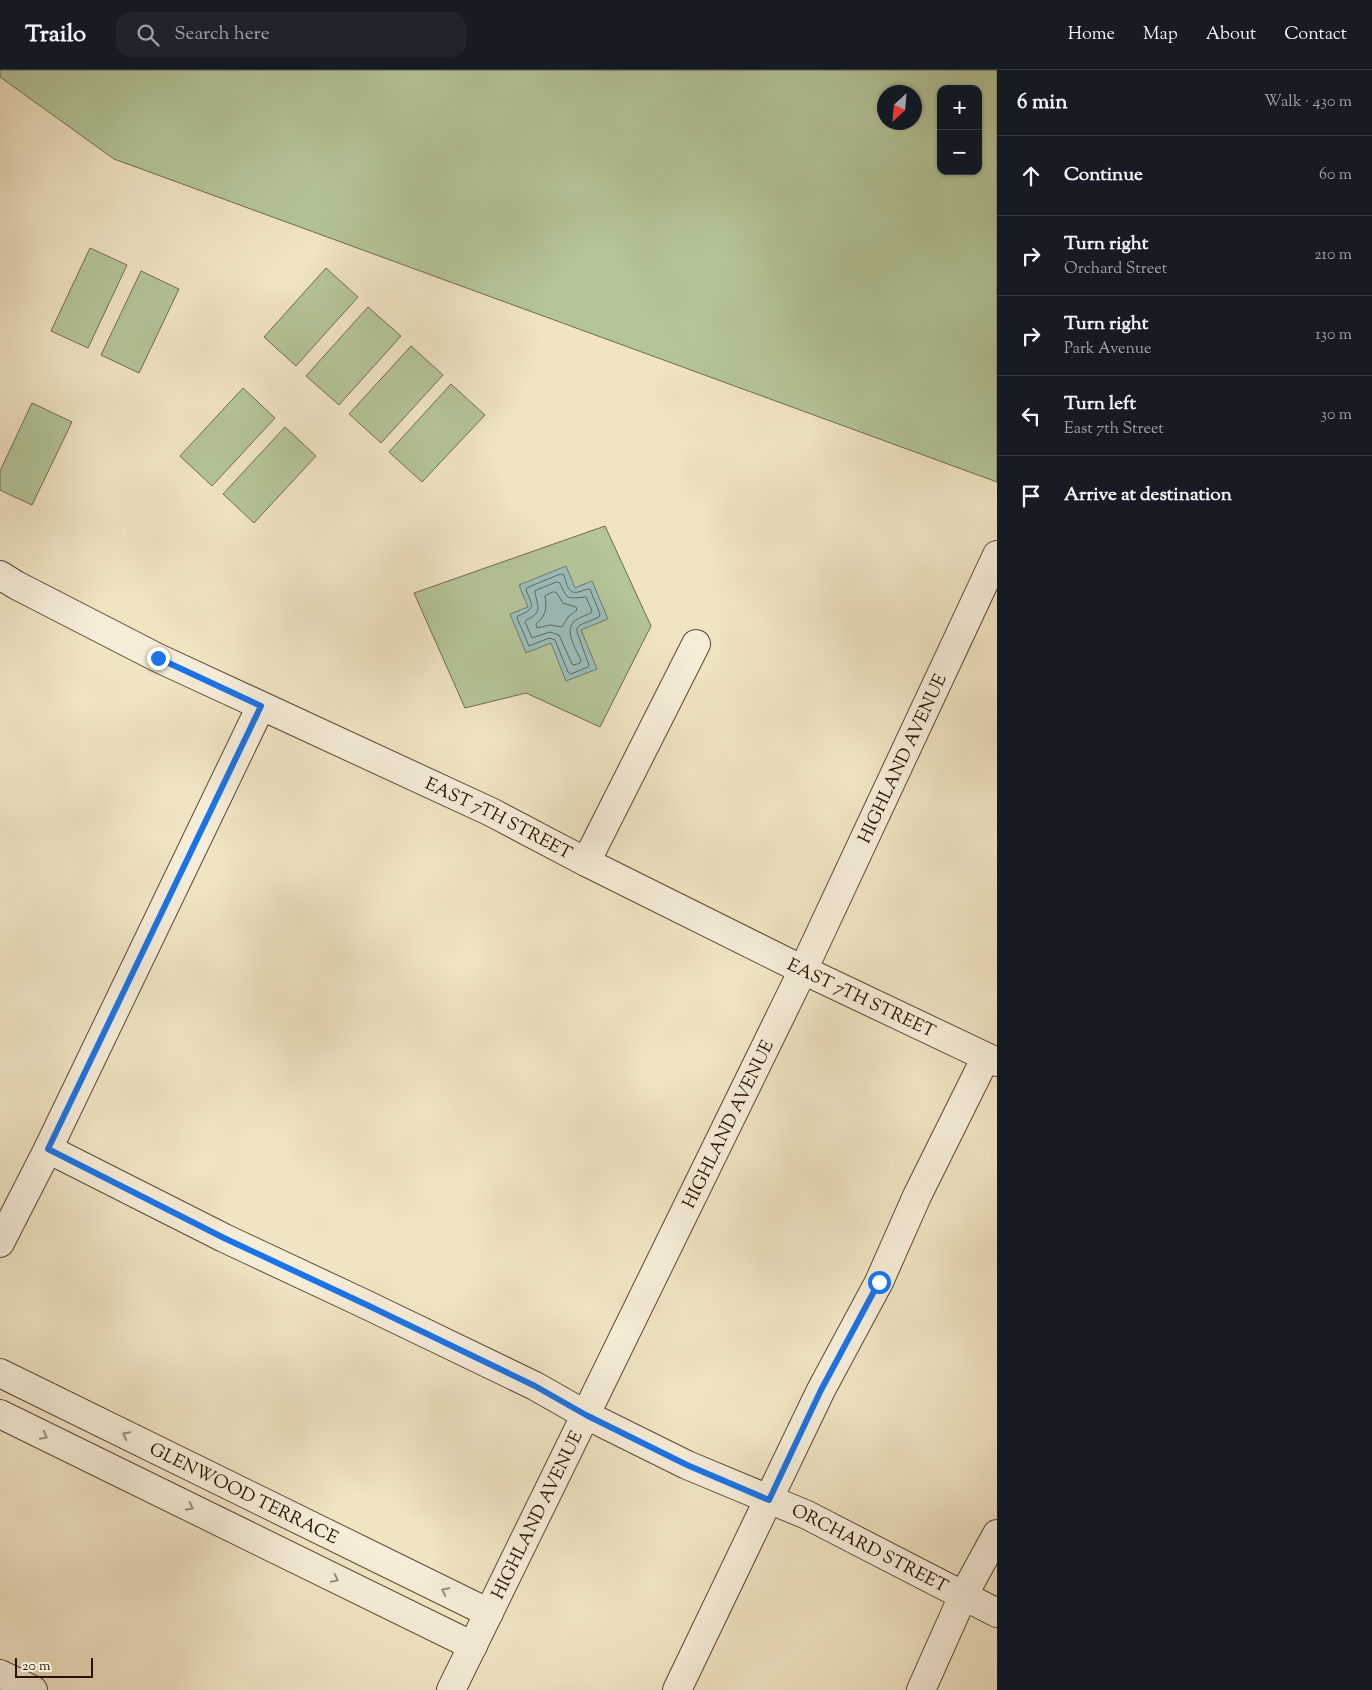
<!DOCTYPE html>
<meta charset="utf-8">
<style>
:root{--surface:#171b24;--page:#20242c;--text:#f1f3f6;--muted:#9ea1a6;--line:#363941}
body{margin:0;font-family:"Sorts Mill Goudy",serif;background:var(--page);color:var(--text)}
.controls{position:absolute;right:15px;top:15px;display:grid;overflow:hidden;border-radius:10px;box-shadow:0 1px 4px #0004}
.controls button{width:45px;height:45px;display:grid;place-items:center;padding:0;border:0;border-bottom:1px solid var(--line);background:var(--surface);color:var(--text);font:25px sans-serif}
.compass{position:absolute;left:877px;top:15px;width:45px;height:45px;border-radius:50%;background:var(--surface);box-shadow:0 1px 4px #0004;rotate:206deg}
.scale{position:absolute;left:15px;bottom:12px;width:78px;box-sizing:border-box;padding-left:5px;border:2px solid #2a1200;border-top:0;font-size:14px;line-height:18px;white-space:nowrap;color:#2a1200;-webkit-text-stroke:4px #f5edd8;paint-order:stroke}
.stop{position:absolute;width:15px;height:15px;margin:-11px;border:4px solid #1a73e8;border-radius:50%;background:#fff}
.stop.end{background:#1a73e8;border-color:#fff;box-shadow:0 1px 5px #0008}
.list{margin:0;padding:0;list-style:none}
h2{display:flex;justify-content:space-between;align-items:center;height:65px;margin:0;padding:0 20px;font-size:21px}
h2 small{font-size:16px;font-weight:400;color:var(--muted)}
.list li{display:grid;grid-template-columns:32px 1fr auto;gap:15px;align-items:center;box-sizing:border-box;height:80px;padding:0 20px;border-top:1px solid var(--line)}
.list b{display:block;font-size:19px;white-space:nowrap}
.list p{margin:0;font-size:16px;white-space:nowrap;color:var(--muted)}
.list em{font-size:16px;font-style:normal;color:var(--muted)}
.icon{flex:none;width:28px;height:28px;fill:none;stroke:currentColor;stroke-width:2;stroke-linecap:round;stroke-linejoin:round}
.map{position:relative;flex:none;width:997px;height:1620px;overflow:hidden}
header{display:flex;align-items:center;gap:30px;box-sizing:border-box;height:70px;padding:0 25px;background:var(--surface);border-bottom:1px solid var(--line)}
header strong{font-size:24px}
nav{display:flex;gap:28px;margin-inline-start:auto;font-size:18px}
.search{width:350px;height:45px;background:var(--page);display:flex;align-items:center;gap:12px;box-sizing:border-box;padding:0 18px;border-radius:15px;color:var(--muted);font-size:19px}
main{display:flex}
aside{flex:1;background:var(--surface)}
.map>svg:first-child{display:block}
</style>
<header>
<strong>Trailo</strong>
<div class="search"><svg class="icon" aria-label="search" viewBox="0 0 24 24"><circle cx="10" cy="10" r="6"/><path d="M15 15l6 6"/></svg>Search here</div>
<nav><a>Home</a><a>Map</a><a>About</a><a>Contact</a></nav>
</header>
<main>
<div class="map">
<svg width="997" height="1620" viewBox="0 0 997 1620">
<rect width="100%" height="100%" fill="#f0e4c3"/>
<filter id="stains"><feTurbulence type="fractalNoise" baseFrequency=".004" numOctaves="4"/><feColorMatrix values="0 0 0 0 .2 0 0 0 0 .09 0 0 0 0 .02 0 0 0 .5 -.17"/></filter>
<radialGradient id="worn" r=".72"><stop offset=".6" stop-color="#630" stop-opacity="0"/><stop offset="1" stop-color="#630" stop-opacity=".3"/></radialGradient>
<g fill="#b4c598" stroke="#6f6c4c" fill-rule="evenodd">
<path d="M0 0H997V412L114 89 0 7ZM941 19H978V101H941ZM884 22H914V52H884Z"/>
<polygon points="90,178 127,195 88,278 51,261"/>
<polygon points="326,198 358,227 296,296 264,267"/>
<polygon points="141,201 179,219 139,303 101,285"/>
<polygon points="368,237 401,266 339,335 306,306"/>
<polygon points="411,276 443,305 381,373 349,344"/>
<polygon points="451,314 485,345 422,412 389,382"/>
<polygon points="243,318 275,348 212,416 180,386"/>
<polygon points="32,333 72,352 32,435 0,420 0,401"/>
<polygon points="285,357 316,386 254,453 223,424"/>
<polygon points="605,456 651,556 600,657 526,623 465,638 414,523"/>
</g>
<polygon fill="#9cbdbb" stroke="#6e7970" points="566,496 575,518 592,511 608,549 581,560 597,599 566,611 551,573 526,583 510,544 528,537 519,515"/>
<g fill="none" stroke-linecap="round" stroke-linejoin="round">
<g stroke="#63685e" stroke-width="1">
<path d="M561 504 564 505C566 512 568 525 578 522 583 521 585 519 590 519L600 544 599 547 580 555 577 558V562L589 595 588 597 571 604 568 602 555 570 549 568 529 576 517 548 518 546C536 538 533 537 526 520L527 518Z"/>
<path d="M557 512 560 513C568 532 568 528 586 527L592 541 591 543C586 545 580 547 576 550 562 559 577 580 581 591L580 593 574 595 572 594 559 565 550 562 532 568 525 552 526 550C545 542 536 535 535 521Z"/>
<path d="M553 522H556L563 533 576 537 577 540 568 547 562 557 550 555 537 558 536 554C546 546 547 538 545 526Z"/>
</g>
<defs>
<g id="minor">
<path id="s1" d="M0 505 16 515 158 588 491 742 586 792 803 900 997 992"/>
<polyline points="586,792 696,574"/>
<path id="s2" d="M48 1079 224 1168 367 1235 535 1316 586 1345 687 1395 807 1445 997 1543"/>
<polyline points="0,1173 48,1079 261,636"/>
<path id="s3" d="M0 1303 489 1543"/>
<polyline points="0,1344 473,1576"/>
<polyline points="0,1604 33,1620"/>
<path id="s4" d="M451 1620 803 900 997 485"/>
<polyline points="677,1620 821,1320 879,1212 917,1126 986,987"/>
<polyline points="921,1620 963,1526 997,1464"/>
</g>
</defs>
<use href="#minor" stroke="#5c4631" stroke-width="30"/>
<use href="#minor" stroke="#f5edd8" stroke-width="28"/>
</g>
<defs><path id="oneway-chevron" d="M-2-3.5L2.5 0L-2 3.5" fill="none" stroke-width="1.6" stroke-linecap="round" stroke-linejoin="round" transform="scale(1.25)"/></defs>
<g stroke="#9a8a77">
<use href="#oneway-chevron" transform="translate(126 1365) rotate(-153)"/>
<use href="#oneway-chevron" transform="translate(44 1366) rotate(26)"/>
<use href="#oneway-chevron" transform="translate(190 1437) rotate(26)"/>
<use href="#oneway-chevron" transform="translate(335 1509) rotate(26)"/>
<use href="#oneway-chevron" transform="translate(445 1521) rotate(-154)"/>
</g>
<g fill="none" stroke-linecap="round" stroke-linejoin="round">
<polyline stroke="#1a73e8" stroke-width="6" points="158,588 261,636 48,1079 224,1168 367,1235 535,1316 586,1345 687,1395 769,1430 821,1320 879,1212"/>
</g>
<g text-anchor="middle" stroke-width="4" stroke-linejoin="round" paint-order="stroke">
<g font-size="18" fill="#2a1200" stroke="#f5edd8">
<text dy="6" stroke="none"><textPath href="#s4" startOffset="1035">HIGHLAND AVENUE</textPath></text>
<text dy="6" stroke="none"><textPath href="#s1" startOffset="555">EAST 7TH STREET</textPath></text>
<text dy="6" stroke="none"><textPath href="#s1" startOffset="960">EAST 7TH STREET</textPath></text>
<text dy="6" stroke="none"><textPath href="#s4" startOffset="630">HIGHLAND AVENUE</textPath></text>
<text dy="6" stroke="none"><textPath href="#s3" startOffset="272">GLENWOOD TERRACE</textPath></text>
<text dy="6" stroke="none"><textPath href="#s4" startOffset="195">HIGHLAND AVENUE</textPath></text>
<text dy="6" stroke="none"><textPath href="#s2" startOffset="914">ORCHARD STREET</textPath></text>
</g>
</g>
<rect width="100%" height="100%" filter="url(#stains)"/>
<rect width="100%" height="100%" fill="url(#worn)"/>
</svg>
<div class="controls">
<button>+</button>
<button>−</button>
</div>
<svg class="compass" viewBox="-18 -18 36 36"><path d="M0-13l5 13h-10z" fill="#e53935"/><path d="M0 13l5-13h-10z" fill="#9ea1a6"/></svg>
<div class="scale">20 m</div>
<div class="stop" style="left:879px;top:1212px"></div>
<div class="stop end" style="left:158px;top:588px"></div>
</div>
<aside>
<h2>6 min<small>Walk · 430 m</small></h2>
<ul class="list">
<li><svg class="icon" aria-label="ahead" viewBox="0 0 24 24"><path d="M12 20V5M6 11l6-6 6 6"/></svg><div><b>Continue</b></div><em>60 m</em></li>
<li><svg class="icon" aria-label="right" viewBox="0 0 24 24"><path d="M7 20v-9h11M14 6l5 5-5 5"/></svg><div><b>Turn right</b><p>Orchard Street</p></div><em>210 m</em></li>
<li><svg class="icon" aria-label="right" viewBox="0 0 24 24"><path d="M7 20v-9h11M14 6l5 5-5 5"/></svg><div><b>Turn right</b><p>Park Avenue</p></div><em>130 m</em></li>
<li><svg class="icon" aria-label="left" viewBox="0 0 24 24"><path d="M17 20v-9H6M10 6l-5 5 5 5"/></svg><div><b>Turn left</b><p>East 7th Street</p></div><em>30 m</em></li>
<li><svg class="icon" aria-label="arrive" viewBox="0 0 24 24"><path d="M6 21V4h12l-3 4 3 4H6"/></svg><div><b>Arrive at destination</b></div></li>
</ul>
</aside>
</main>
